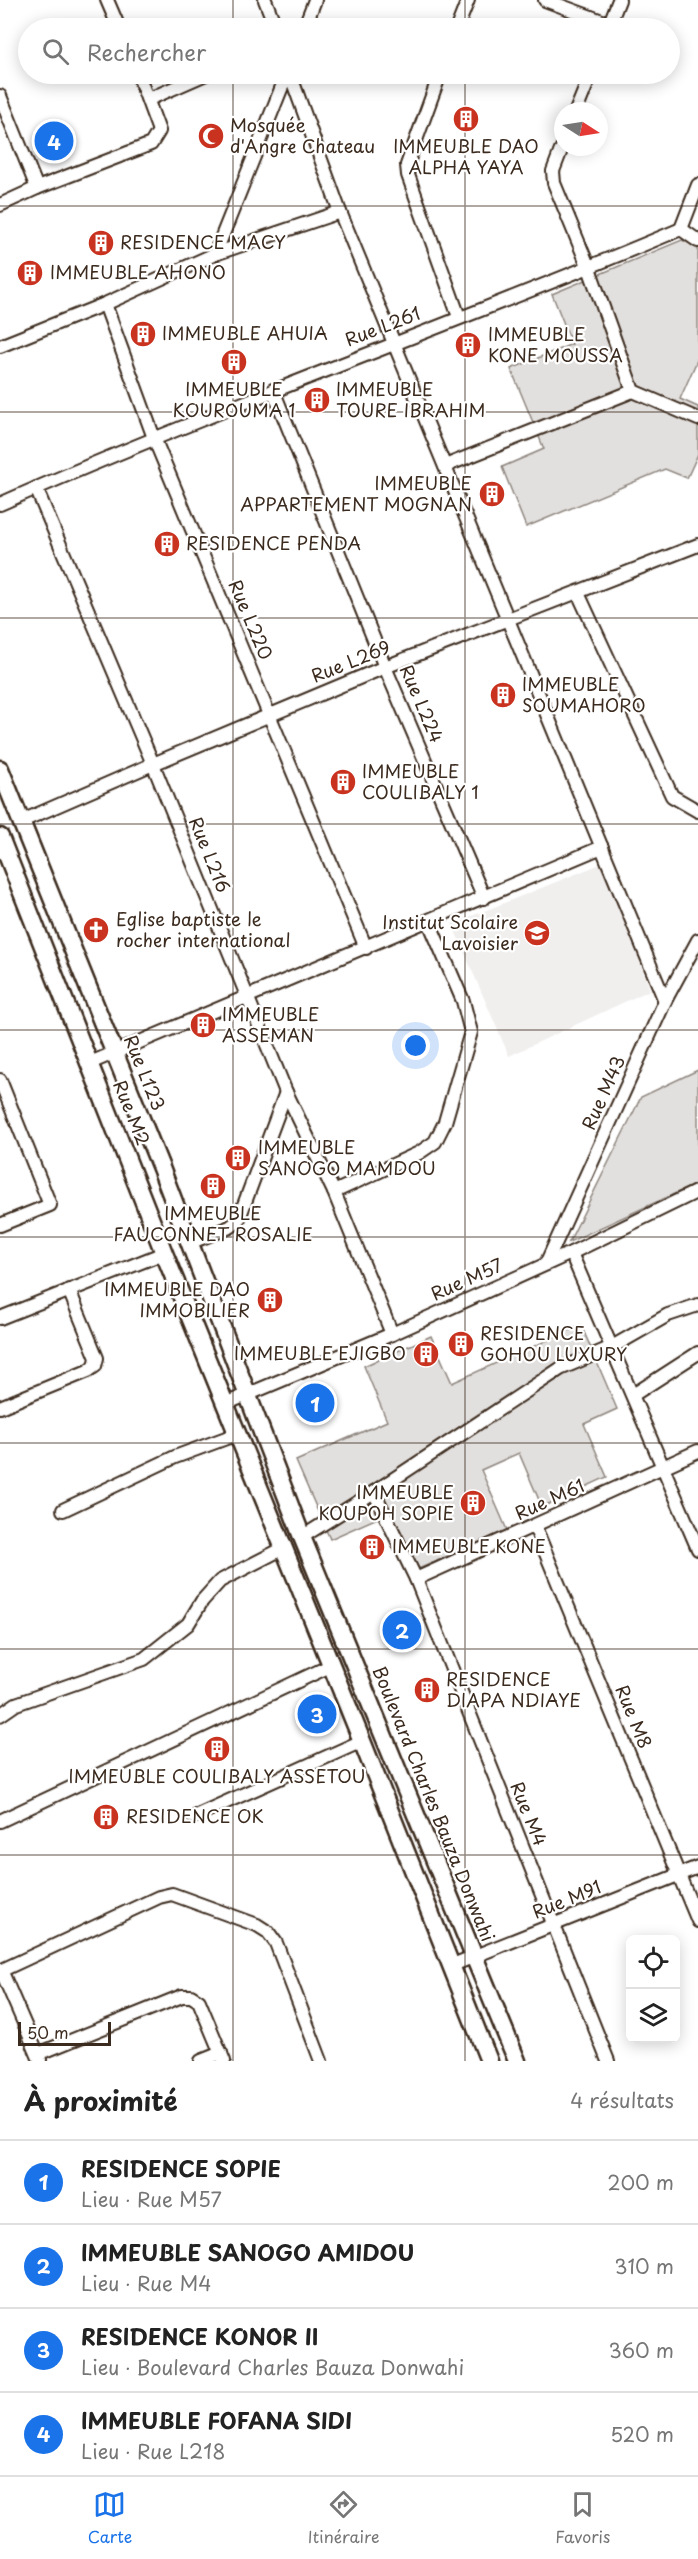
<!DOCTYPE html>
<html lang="fr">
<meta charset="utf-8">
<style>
:root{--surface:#fff;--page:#f6f6f6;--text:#222;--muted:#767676;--line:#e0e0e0;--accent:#1a73e8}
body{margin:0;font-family:"Playpen Sans",sans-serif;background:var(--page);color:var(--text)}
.controls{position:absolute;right:18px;bottom:18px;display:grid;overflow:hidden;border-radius:9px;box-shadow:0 3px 15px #0003}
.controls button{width:54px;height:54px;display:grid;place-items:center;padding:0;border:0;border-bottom:2px solid var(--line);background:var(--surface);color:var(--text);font:30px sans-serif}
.compass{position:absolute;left:554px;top:102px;width:54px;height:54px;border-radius:50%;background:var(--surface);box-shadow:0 3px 15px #0003;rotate:102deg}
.scale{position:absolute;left:18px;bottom:15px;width:93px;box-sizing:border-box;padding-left:6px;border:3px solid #3b2a1e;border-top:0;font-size:16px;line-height:21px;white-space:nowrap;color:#3b2a1e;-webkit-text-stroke:4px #fff;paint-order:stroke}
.you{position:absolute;left:416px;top:1046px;width:21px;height:21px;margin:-15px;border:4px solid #fff;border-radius:50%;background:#1a73e8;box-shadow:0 0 0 9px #1a73e833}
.badge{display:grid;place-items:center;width:39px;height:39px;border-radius:50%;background:var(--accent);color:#fff;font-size:20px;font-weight:700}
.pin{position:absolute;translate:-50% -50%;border:3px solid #fff;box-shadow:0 2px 6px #0006}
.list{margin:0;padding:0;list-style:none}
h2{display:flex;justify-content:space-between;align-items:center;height:78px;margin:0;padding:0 24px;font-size:26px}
h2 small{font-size:20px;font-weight:400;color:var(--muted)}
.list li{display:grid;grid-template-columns:39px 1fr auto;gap:18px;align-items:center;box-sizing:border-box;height:84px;padding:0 24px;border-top:2px solid var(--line)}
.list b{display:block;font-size:22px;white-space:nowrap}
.list p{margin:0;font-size:20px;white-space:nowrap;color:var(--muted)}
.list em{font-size:20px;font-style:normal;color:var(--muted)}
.icon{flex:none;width:33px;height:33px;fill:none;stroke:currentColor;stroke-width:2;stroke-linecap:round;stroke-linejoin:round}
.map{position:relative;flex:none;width:698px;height:2061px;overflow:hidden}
.search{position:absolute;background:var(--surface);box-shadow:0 3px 15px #0003;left:18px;right:18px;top:18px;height:66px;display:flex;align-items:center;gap:15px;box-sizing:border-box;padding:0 21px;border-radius:33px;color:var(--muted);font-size:22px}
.sheet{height:414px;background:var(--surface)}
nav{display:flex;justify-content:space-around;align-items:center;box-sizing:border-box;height:84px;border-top:2px solid var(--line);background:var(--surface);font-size:16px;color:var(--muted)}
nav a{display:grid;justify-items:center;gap:3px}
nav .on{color:var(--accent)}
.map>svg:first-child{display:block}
</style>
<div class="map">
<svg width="698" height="2061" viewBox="0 0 698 2061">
<rect width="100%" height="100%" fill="#fff"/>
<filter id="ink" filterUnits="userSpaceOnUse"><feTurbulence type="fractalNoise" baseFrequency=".0167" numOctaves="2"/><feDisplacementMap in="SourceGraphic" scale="12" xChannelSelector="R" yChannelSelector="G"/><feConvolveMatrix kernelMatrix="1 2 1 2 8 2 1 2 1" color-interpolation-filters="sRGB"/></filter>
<g filter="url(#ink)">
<polygon fill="#f1efee" points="603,863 650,990 509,1056 452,924"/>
<g fill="#e2e0de" stroke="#8e857e" stroke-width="1.5">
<polygon points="682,240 698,247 698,358 680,399 698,407 698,454 687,478 665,469 526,527 502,467 544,449 511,369 572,344 552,294"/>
<polygon points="698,1070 698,1183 569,1242 641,1097"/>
<polygon points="581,1325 617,1409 584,1424 607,1477 542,1507 519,1453 481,1470 507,1530 407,1574 382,1516 330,1539 296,1461 387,1421 364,1366 431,1336 452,1383"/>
</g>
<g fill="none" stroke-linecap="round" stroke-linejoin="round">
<defs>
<g id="street">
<polyline points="107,0 119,28"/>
<polyline points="265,0 276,28"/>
<polyline points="545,0 610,24"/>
<polyline points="304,28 315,0"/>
<polyline points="457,28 468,0"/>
<polyline points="608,28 619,0"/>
<polyline points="290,74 340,212 665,1001"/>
<polyline points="440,74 407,165 408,175 459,317"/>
<polyline points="0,96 37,188"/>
<polyline points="149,99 206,74"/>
<polyline points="576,111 591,74"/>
<polyline points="563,145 553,171 554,183 589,268 633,391 698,419"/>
<polyline points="0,205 37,188 151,144 159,131 138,74"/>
<polyline points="681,229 698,185"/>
<polyline points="681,229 698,241"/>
<polyline points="215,254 340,212"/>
<polyline points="105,304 154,438 366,948"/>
<polyline points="0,346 105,304 215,254 287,74"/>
<polyline points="273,390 385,667 484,898"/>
<polyline points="445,466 633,391"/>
<polyline points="36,488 153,764 286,1092 334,1192 392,1334"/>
<path d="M0 504C224 405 456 324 681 229"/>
<polyline points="578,593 672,796 698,811"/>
<polyline points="22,821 153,764 385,667 698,545"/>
<polyline points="90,1063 602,847"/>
<polyline points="0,1080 50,1205 0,1225"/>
<polyline points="334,1192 419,1153 435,1142 445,1122 471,1032 463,1001 429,922"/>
<polyline points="189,1243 230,1227 238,1221 286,1092"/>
<polyline points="571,1253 698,1549"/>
<polyline points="546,1264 665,1001 698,940"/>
<polyline points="0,1318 164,1253"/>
<polyline points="633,1395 698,1353"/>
<polyline points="225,1404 392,1334 571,1253 698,1191"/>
<polyline points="0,1407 88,1371 95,1366 97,1358 69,1290"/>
<polyline points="374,1492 416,1579 608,2061"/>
<polyline points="63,1510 175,1457 237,1434"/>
<polyline points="535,1527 698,1921"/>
<polyline points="302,1537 374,1492 560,1369 612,1347 668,1315 698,1305"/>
<polyline points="416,1579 698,1451"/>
<polyline points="0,1715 16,1704 144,1659 188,1624 202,1601 220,1581 282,1549"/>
<polyline points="193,1817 362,1741"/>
<polyline points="0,1821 330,1666"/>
<polyline points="450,1966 698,1867"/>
<polyline points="1,1970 40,2060"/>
<polyline points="0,1971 159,1897 172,1894 257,1925 268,1932 276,1943 321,2061"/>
<polyline points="38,2054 182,1996 191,1996 199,2001 224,2061"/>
<polyline points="201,2061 221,2053"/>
</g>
<g id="secondary">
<polyline points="0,769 161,1168 302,1537 517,2061"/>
<polyline points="0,837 164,1253 362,1741 489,2061"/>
</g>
</defs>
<use href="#street" stroke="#3b2a1e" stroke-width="16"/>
<use href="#secondary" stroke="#3b2a1e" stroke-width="21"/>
<use href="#street" stroke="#fff" stroke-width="12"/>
<use href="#secondary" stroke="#fff" stroke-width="16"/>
</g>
</g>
<path fill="none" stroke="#3b2a1e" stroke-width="1.5" stroke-opacity="0.55" d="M233 0V28M465 0V28M233 74V2061M465 74V2061M0 206H698M0 412H698M0 618H698M0 824H698M0 1030H698M0 1237H698M0 1443H698M0 1649H698M0 1855H698"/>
<defs>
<symbol id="building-disc" viewBox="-11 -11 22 22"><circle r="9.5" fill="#c8321e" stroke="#fff"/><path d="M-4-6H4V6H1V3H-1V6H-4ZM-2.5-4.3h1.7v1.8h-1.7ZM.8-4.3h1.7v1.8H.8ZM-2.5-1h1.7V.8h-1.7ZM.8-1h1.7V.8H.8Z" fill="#fff"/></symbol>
<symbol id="mosque-disc" viewBox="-11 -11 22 22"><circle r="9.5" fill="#c8321e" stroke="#fff"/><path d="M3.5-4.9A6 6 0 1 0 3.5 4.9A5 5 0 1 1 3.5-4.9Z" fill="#fff"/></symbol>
<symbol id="church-disc" viewBox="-11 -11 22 22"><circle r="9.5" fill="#c8321e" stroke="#fff"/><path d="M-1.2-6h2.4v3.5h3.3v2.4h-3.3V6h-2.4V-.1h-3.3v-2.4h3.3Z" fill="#fff"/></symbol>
<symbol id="school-disc" viewBox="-11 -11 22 22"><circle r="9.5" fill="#c8321e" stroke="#fff"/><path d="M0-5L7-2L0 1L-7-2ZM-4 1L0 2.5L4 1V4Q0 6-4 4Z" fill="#fff"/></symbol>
</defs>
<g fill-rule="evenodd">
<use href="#building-disc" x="451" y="104" width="30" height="30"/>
<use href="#mosque-disc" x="196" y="121" width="30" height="30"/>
<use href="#building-disc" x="86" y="228" width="30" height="30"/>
<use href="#building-disc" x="15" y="258" width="30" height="30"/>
<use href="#building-disc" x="128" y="319" width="30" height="30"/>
<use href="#building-disc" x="453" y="330" width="30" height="30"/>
<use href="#building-disc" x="219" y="347" width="30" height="30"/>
<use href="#building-disc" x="302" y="385" width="30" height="30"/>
<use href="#building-disc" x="477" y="479" width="30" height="30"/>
<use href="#building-disc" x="152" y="529" width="30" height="30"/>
<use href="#building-disc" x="488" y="680" width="30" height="30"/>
<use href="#building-disc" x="328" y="767" width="30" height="30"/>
<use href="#church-disc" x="81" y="915" width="30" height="30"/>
<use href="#school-disc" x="522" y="918" width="30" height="30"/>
<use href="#building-disc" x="188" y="1010" width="30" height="30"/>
<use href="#building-disc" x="223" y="1143" width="30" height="30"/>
<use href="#building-disc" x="198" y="1171" width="30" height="30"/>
<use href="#building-disc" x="255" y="1285" width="30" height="30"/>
<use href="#building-disc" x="446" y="1329" width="30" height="30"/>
<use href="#building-disc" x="411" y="1339" width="30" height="30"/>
<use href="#building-disc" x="458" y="1488" width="30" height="30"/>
<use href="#building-disc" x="357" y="1532" width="30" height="30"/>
<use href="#building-disc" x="412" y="1675" width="30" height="30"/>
<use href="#building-disc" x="202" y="1734" width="30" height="30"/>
<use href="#building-disc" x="91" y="1802" width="30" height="30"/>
</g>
<g text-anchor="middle" stroke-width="4.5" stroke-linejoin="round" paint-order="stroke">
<g font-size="18" fill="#3b2a1e" stroke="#fff" text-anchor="start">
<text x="230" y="132">Mosquée<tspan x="230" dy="21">d'Angre Chateau</tspan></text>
<text x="466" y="153" text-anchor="middle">IMMEUBLE DAO<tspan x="466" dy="21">ALPHA YAYA</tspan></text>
<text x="120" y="249">RESIDENCE MACY</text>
<text x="50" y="279">IMMEUBLE AHONO</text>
<text x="162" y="340">IMMEUBLE AHUIA</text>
<text x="488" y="341">IMMEUBLE<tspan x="488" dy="21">KONE MOUSSA</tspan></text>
<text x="234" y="396" text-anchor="middle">IMMEUBLE<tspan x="234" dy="21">KOUROUMA 1</tspan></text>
<text x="336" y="396">IMMEUBLE<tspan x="336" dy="21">TOURE IBRAHIM</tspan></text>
<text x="472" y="490" text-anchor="end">IMMEUBLE<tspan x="472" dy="21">APPARTEMENT MOGNAN</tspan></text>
<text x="186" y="550">RESIDENCE PENDA</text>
<text x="522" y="691">IMMEUBLE<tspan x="522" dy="21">SOUMAHORO</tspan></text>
<text x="362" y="778">IMMEUBLE<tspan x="362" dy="21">COULIBALY 1</tspan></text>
<text x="116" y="926">Eglise baptiste le<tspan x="116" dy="21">rocher international</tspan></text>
<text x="518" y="929" text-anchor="end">Institut Scolaire<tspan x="518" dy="21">Lavoisier</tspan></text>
<text x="222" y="1021">IMMEUBLE<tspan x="222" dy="21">ASSEMAN</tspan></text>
<text x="258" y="1154">IMMEUBLE<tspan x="258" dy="21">SANOGO MAMDOU</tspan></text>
<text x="213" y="1220" text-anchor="middle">IMMEUBLE<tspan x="213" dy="21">FAUCONNET ROSALIE</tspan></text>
<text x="250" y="1296" text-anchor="end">IMMEUBLE DAO<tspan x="250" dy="21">IMMOBILIER</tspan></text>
<text x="480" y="1340">RESIDENCE<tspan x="480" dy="21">GOHOU LUXURY</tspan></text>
<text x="406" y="1360" text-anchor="end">IMMEUBLE EJIGBO</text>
<text x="454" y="1499" text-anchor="end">IMMEUBLE<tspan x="454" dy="21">KOUPOH SOPIE</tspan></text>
<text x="392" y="1553">IMMEUBLE KONE</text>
<text x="446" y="1686">RESIDENCE<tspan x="446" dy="21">DIAPA NDIAYE</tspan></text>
<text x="217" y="1783" text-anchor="middle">IMMEUBLE COULIBALY ASSETOU</text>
<text x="126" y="1823">RESIDENCE OK</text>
</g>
<g font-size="18" fill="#3b2a1e" stroke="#fff">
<text transform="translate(383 327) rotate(-21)" y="6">Rue L261</text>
<text transform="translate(250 620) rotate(67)" y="6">Rue L220</text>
<text transform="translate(351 662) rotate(-22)" y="6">Rue L269</text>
<text transform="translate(421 704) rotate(67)" y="6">Rue L224</text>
<text transform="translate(209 855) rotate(68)" y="6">Rue L216</text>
<text transform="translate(144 1073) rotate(68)" y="6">Rue L123</text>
<text transform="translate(604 1093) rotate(-66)" y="6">Rue M43</text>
<text transform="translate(131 1113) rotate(68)" y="6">Rue M2</text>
<text transform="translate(467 1280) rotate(-24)" y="6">Rue M57</text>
<text transform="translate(550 1500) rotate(-24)" y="6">Rue M61</text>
<text transform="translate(633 1717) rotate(68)" y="6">Rue M8</text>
<text transform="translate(433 1804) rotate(68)" y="6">Boulevard Charles Bauza Donwahi</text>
<text transform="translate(528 1814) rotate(68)" y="6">Rue M4</text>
<text transform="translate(567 1900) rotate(-22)" y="6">Rue M91</text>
</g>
</g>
</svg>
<div class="controls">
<button><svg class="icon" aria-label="locate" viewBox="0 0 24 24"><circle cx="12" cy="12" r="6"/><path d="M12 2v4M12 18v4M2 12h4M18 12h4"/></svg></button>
<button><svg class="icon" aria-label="layers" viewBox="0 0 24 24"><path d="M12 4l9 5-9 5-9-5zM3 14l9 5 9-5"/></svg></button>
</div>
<svg class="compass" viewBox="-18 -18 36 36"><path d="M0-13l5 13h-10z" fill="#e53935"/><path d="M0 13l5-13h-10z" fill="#767676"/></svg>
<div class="scale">50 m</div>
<div class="you"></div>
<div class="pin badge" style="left:315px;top:1403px">1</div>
<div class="pin badge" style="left:402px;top:1630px">2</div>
<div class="pin badge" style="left:317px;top:1714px">3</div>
<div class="pin badge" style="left:54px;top:141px">4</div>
<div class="search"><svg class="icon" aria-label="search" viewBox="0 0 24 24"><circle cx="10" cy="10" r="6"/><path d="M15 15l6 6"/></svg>Rechercher</div>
</div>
<section class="sheet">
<h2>À proximité<small>4 résultats</small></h2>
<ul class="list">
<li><span class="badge">1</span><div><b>RESIDENCE SOPIE</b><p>Lieu · Rue M57</p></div><em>200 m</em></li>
<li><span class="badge">2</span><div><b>IMMEUBLE SANOGO AMIDOU</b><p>Lieu · Rue M4</p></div><em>310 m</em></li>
<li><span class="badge">3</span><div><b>RESIDENCE KONOR II</b><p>Lieu · Boulevard Charles Bauza Donwahi</p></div><em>360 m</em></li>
<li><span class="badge">4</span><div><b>IMMEUBLE FOFANA SIDI</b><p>Lieu · Rue L218</p></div><em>520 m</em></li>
</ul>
</section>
<nav>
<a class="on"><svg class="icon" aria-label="map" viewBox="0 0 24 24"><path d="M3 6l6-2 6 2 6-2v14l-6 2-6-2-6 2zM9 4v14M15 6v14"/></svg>Carte</a>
<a><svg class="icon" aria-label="directions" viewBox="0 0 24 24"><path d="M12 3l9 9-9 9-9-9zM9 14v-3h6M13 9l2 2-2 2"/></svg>Itinéraire</a>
<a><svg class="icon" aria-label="saved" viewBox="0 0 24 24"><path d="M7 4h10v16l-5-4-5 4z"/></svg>Favoris</a>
</nav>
